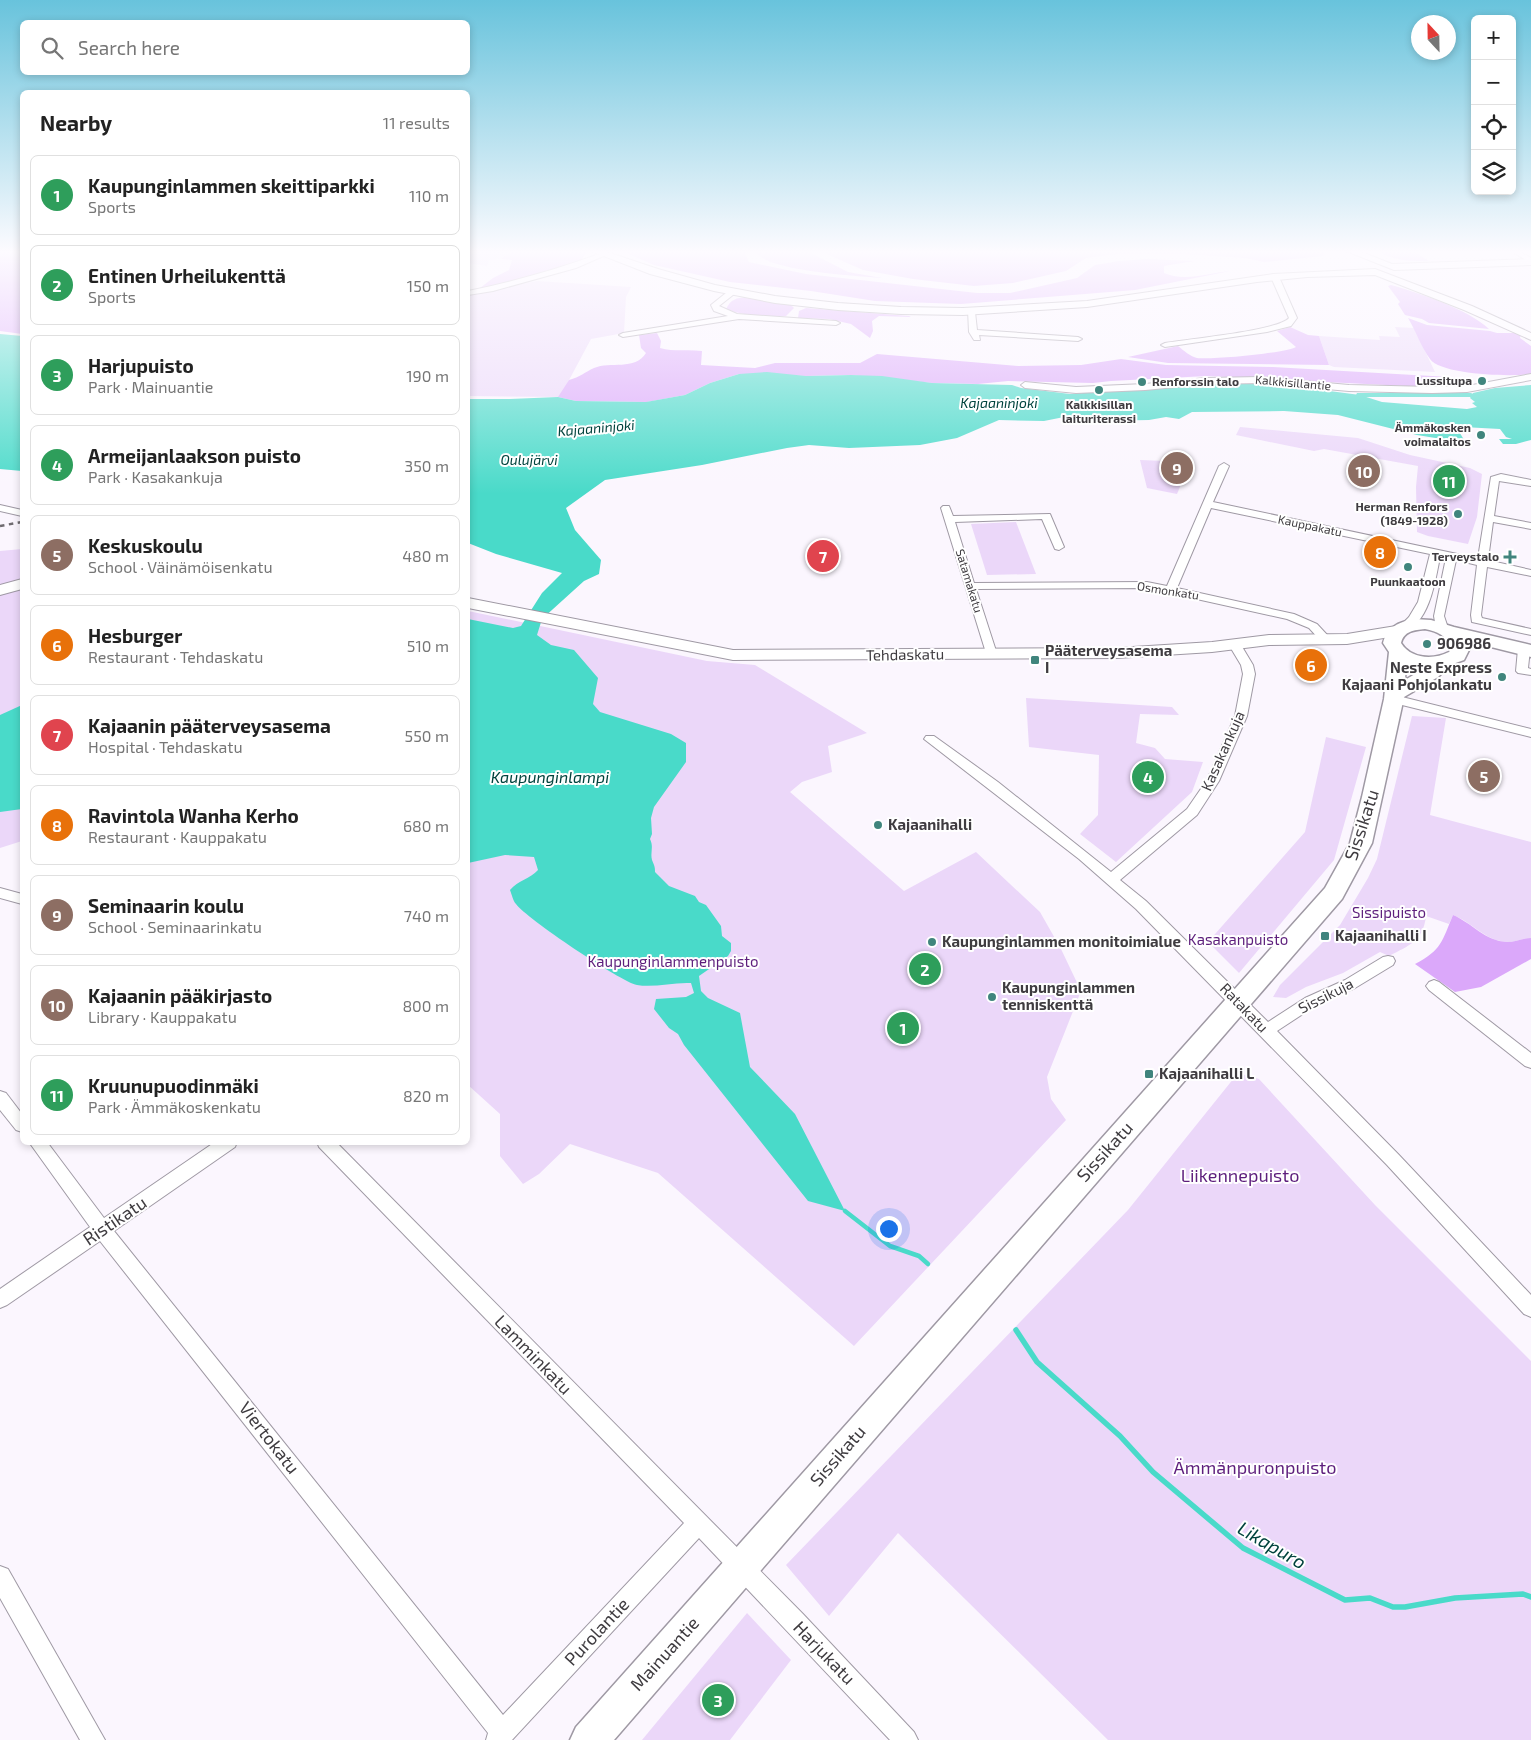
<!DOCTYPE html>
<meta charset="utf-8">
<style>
:root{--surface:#fff;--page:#f6f6f6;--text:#222;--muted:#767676;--line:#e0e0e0;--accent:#0b8043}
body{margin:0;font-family:"Exo 2",sans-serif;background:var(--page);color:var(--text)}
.controls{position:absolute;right:15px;top:15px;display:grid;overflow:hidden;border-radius:8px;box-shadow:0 2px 8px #0003}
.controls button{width:45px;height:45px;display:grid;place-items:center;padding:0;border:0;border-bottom:1px solid var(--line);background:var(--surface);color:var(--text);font:25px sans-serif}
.compass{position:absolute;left:1411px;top:15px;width:45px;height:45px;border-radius:50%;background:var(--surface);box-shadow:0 2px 8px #0003;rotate:338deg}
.you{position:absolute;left:888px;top:1228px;width:18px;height:18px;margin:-12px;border:4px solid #fff;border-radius:50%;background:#1a73e8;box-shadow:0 0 0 8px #1a73e833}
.badge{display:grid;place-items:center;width:32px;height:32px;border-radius:50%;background:var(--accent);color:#fff;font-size:16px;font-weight:700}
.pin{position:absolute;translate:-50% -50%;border:2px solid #fff;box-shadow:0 1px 5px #0006}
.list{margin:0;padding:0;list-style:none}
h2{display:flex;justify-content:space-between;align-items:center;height:65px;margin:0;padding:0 20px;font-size:21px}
h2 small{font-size:16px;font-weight:400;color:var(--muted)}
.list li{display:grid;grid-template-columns:32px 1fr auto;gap:15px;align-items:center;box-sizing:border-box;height:80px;margin:0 10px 10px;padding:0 10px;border:1px solid var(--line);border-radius:8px}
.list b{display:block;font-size:19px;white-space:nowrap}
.list p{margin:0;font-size:16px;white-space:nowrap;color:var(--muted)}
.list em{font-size:16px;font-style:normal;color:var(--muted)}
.icon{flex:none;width:28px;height:28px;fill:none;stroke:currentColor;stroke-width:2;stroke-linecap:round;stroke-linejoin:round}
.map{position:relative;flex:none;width:1531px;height:1740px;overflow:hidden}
.search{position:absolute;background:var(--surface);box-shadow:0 2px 8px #0003;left:20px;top:20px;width:450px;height:55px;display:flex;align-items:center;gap:12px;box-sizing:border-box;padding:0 18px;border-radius:8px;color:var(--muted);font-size:19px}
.panel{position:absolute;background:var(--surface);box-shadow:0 2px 8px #0003;left:20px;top:90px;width:450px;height:1055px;border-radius:8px}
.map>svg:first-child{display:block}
</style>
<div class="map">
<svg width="1531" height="1740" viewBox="0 0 1531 1740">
<rect width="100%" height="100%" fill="#fbf6fe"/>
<g fill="#ebd7f9">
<polygon points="468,251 510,252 501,259 489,260 487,266 468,263 468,254 470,252"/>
<polygon points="537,281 631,287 626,297 624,333 591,339 560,397 468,396 468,294"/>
<polygon points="1395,327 1414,328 1435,372 1334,367 1329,365 1319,336 1380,340 1379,336 1400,337"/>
<polygon points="1240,427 1358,438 1410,455 1470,468 1482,474 1477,517 1468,544 1428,536 1417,532 1416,487 1418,466 1324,449 1314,451 1236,435"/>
<polygon points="1140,460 1190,462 1177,494 1147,488"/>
<polygon points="1016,522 1036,574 987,575 971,524"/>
<polygon points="22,549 22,579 0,586 0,551"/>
<polygon points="22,588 22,841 0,848 0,595"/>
<polygon points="468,611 707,661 755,665 867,733 828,746 832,772 802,782 790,792 904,891 976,852 1040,912 1061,949 1081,991 1047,1077 1051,1099 1066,1120 854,1346 658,1173 570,1144 539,1174 523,1184 500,1156 500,1114 468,1085"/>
<polygon points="1026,698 1172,707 1179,715 1140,714 1136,743 1155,748 1165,759 1203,762 1192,792 1116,862 1080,834 1098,815 1099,755 1029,747"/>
<path d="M1412 716 1446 718 1430 815 1531 842V938C1523 938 1515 942 1507 942 1485 941 1472 922 1453 915L1449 924 1426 916C1423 941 1410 945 1389 956L1380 952 1343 973 1306 987 1286 998 1273 997 1280 985 1340 925 1368 878 1377 859Z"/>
<polygon points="1326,737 1366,747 1334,860 1239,973 1208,942 1305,832"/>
<polygon points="1238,1073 1259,1079 1375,1205 1531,1361 1531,1740 1108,1740 898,1533 829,1616 786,1565 1128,1210"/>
<polygon points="747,1613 791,1660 730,1740 642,1740"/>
</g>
<g fill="#dba8fa">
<polygon points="0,251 22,251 22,334 0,331"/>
<polygon points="500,251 585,251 586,253 582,259 576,262 486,289 480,288 493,278 509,270 512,260 501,259 510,252"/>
<path d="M622 251H744L749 262 806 274 977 293H1010L1077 278 1095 265 1119 261 1147 259 1194 261 1164 266V273C1184 282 1209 273 1230 271L1135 290 961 304 875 301 811 291 730 282 654 265Z"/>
<path d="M756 251H807L848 272 882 278C860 276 762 271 756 251Z"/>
<polygon points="820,251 1320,251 1325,253 1323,256 1264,262 1245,258 1185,254 1117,254 1086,258 1066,271 1013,283 974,286 913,279 863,270"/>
<path d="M1377 251H1413L1429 261C1410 261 1394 261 1377 251Z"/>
<path d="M1391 285C1419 293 1468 309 1489 329L1429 323 1422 319 1405 315 1398 304 1400 302 1388 286Z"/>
<path d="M747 297 791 305 794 308 786 316C767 317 744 316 726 309 731 299 736 298 747 297Z"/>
<polygon points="806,308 909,316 911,317 879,316 872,321 873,331 870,338 851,324 829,319 798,318 799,311"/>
<path d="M1408 318 1427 325 1490 331 1497 333H1519L1521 334 1520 338 1531 346V374C1512 377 1441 375 1430 359 1421 347 1416 331 1408 318Z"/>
<path d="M1290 327 1308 335 1319 336 1329 365 1168 363 1128 357 1178 346C1183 350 1191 357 1197 358 1211 360 1286 353 1296 347L1277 331Z"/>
<path d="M657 333 661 341 660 348C674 352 688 349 702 351L701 365 755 368 775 363H860L877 354 1018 366 1081 365 1121 359 1166 365 1273 367 1467 378 1471 384 1427 387 1207 376 1111 381 1093 383 1008 381 978 384 932 383 850 375 806 376 739 374 710 383 685 395 647 402 576 401 558 397 569 380C580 377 585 372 594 368 610 361 635 371 646 353L641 348 639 335Z"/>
<path d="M1453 915C1472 923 1485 941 1507 942 1515 942 1523 938 1531 938V959L1481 987 1455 992 1415 964C1442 950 1442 941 1453 915Z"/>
</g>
<g fill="#49dac9">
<polygon points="0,334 22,336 22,471 0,469"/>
<path d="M767 372 806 376 851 375 882 376 932 383 1012 385 1021 388 1070 394 1207 384H1276L1360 395 1382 402 1467 409 1477 407 1472 403 1475 402 1470 398 1473 393 1495 388 1531 385V440L1516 444H1503L1499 439H1512L1506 437 1500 429 1463 427 1464 430H1458L1466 443 1417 435 1338 415 1284 411 1192 412 1179 419 1166 417 1149 420 1097 421 1064 417 1044 421 999 420 957 438 920 445 849 448 809 445 787 448 702 465 605 480 566 508 575 530 601 560 599 574 584 581 542 619 537 635 551 645 574 650 598 678 593 704 600 712 671 734 686 743V762L654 807 651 818 652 834 650 839C654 847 650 852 652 860 654 865 655 866 655 872L669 886 695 896 699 902 706 905 721 926 722 936 731 943V951L728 956 699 976 701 991 708 998 740 1013 750 1067 795 1114 845 1211 808 1201 684 1045 678 1034 669 1028 654 1009 656 999 686 997 694 993 691 983C673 982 654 988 637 985 621 982 526 918 516 904 513 901 512 895 510 890 518 880 530 879 538 870L534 857 505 855 468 863V619L513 628 521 626 542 593 562 573 496 554 468 543V399H510L558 397 576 401 646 402 685 395 710 383 739 374Z"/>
<polygon points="22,705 22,809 0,812 0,715"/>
</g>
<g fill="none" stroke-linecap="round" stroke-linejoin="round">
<polyline stroke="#49dac9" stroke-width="4.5" points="845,1211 890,1246 919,1256 928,1264"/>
<polyline stroke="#49dac9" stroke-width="5.5" points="1016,1330 1037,1362 1120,1436 1153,1472 1243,1548 1345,1600 1370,1598 1393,1607 1405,1607 1455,1598 1523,1594 1531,1597"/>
<polygon fill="#49dac9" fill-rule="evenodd" points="1357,393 1471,393 1475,395 1471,397 1360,397 1356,395"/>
<defs>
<g id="street">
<polygon points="1511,251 1519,251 1531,258 1531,263"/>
<path d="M602 253 608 254 576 268 493 291 468 295V291C513 282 558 269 602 253Z"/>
<path d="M1272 275 1279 277 1297 318 1291 326 1267 332 1165 347 1161 345 1165 343C1187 339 1278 331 1289 318L1271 277Z"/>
<polygon points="731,289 738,291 719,306 737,314 836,321 840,323 836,325 739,319 623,337 619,335 623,333 728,316 714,311 711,305"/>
<polygon points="968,310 975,312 977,330 1078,337 1082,339 1078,341 979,335 980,340 974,340 969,332"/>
<polygon points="1531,374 1531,380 1467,392 1432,393 1349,391 1260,383 1206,384 1145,390 1076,393 1025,388 1021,385 1025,382 1076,387 1145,384 1206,378 1260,377 1349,385 1432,387 1467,386"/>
<path d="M1224 463 1229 466 1213 502 1476 558 1479 552 1491 477 1501 474 1531 480V486L1499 481 1494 516 1531 523V529L1493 522 1489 552 1486 556 1487 560 1531 570V576L1487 567 1481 615 1482 618 1531 629V635L1472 622 1471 615 1477 565 1456 560 1444 616 1448 628 1442 631 1436 628 1434 616 1446 558 1440 557C1436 576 1430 623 1406 629L1400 626 1409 617 1418 602 1430 554 1211 508 1177 588 1294 614 1317 624 1330 638 1328 640H1320L1309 628 1287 619 1147 588 976 589 997 654 991 657 987 656 941 508 943 506H949L953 516 1050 514 1064 547 1059 550 1055 549 1042 519 955 522 974 583 1147 582 1167 586 1219 466Z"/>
<polygon points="0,505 22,510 22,516 0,511"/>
<polygon points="1235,642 1241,645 1253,665 1255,674 1247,716 1219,781 1197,815 1120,880 1146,901 1268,1022 1305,998 1345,980 1383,957 1388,956 1393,957 1395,961 1393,965 1355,988 1315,1006 1277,1031 1399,1155 1531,1295 1531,1317 1524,1314 1387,1165 1136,909 1079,859 924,739 926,736 934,736 998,782 1111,872 1187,809 1207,780 1235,716 1243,674 1241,665 1229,645"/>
<polygon points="1524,646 1530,649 1528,668 1531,669 1531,675 1518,673 1516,671 1518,649"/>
<polygon points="1394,695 1531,729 1531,737 1390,702 1388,699"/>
<polygon points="0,888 22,894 22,904 0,898"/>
<polygon points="1434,980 1439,982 1531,1053 1531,1068 1525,1066 1429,990 1426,986 1429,982"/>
<polygon points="0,1091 6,1093 22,1114 22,1132 16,1130 0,1110"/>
<polygon points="29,1142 47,1142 104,1218 215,1142 237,1142 235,1147 114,1231 503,1715 684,1523 319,1147 317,1142 336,1142 803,1614 914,1732 918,1740 890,1740 699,1538 512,1740 486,1740 488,1733 100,1241 7,1305 0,1308 0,1289 90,1227"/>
<polygon points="0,1566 8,1569 105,1740 80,1740 0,1598"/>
</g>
<g id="secondary">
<polygon points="591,251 604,251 658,269 715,285 775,296 838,303 901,307 963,308 1087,301 1273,274 1375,269 1472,306 1531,333 1531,340 1464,310 1375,275 1307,277 1257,282 1087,307 963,315 901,314 838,310 775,303 714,291 650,274"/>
<polygon points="1346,251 1359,251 1392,264 1531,259 1531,265 1394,270"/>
<polygon points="22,579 22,589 0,595 0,585"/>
<polygon points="468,598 733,650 1117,648 1212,642 1269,635 1347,634 1396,626 1402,628 1404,631 1402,634 1396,636 1347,644 1269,645 1212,652 1117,658 733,660 468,608"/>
</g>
<path id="primary" d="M1414 619 1431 620 1454 627 1531 645V657L1467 641 1470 648 1464 660 1450 665 1438 677 1404 697 1372 843 1342 899 614 1740H570L576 1727 1325 888 1350 843 1362 797 1384 699 1389 652 1383 643C1387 627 1399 622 1414 619ZM1425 629C1437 631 1447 636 1452 648L1449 652C1433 660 1411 659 1401 643 1404 631 1414 630 1425 629ZM1406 664 1425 668 1405 680Z"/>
</defs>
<use href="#street" stroke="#9f99a4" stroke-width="2"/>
<use href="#secondary" stroke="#9f99a4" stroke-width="2"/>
<use href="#primary" stroke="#9f99a4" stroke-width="3"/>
<use href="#street" fill="#fff" fill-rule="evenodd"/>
<use href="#secondary" fill="#fff" fill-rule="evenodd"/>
<use href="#primary" fill="#fff" fill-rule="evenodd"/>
<polyline stroke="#6f6b70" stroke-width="2.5" stroke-dasharray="4.5 4.5" stroke-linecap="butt" points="0,526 22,522"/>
</g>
<linearGradient id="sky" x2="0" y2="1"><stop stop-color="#68c3dc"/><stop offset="0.51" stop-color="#fdfbff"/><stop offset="1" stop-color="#fdfbff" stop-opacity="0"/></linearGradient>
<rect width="1531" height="494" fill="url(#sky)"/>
<g fill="#40857d" stroke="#fff" stroke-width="2">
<circle cx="1482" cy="381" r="5"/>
<circle cx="1142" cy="382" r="5"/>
<circle cx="1099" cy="390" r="5"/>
<circle cx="1481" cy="435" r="5"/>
<circle cx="1458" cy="514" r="5"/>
<path d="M1507.5 549.5h5v5h5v5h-5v5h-5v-5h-5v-5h5z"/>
<circle cx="1408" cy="567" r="5"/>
<circle cx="1427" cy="644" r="5"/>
<rect x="1030" y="655" width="10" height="10" rx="2.5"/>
<circle cx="1502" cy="677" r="5"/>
<circle cx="878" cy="825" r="5"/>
<rect x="1320" y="931" width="10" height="10" rx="2.5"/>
<circle cx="932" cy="942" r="5"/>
<circle cx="992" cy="997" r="5"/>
<rect x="1144" y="1069" width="10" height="10" rx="2.5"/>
</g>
<g text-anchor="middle" stroke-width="4" stroke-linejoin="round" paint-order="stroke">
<g font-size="12" font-weight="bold" fill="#3f3c40" stroke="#fff" text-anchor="end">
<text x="1472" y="385">Lussitupa</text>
<text x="1152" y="386" text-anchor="start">Renforssin talo</text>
<text x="1099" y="409" text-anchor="middle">Kalkkisillan<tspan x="1099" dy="14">laituriterassi</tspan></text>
<text x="1471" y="432">Ämmäkosken<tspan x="1471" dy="14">voimalaitos</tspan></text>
<text x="1448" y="511">Herman Renfors<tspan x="1448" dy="14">(1849-1928)</tspan></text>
<text x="1499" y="561">Terveystalo</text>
<text x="1408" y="586" text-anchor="middle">Puunkaatoon</text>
</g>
<g font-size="12" fill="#3f3c40" stroke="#fff">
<text transform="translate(1293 383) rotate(5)" y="4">Kalkkisillantie</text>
<text transform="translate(1310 526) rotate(12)" y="4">Kauppakatu</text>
<text transform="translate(969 581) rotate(73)" y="4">Satamakatu</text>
<text transform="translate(1168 591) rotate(9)" y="4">Osmonkatu</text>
</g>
<g font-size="14" font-style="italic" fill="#00433d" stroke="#fff">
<text x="999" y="408">Kajaaninjoki</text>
<text transform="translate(596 428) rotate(-5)" y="5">Kajaaninjoki</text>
<text x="529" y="465">Oulujärvi</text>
</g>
<g font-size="15" font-weight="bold" fill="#3f3c40" stroke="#fff" text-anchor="start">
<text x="1437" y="649">906986</text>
<text x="1045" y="656">Pääterveysasema<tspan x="1045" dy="17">I</tspan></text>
<text x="1492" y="673" text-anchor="end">Neste Express<tspan x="1492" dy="17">Kajaani Pohjolankatu</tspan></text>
<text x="888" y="830">Kajaanihalli</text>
<text x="1335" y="941">Kajaanihalli I</text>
<text x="942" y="947">Kaupunginlammen monitoimialue</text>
<text x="1002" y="993">Kaupunginlammen<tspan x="1002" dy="17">tenniskenttä</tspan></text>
<text x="1159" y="1079">Kajaanihalli L</text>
</g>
<g font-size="15" fill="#3f3c40" stroke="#fff">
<text transform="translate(905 655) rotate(-1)" y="5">Tehdaskatu</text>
<text transform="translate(1223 751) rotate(-66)" y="5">Kasakankuja</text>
<text transform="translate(1326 996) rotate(-27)" y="5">Sissikuja</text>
<text transform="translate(1244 1008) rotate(46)" y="5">Ratakatu</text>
</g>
<g font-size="15" fill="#5d1e7c" stroke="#fff">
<text x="1389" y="918">Sissipuisto</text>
<text x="1238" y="945">Kasakanpuisto</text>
<text x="673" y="967">Kaupunginlammenpuisto</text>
</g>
<g font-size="16" font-style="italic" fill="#00433d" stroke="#fff">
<text x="550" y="783">Kaupunginlampi</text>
</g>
<g font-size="18" fill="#3f3c40" stroke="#fff">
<text transform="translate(1362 825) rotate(-72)" y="6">Sissikatu</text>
<text transform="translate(1105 1152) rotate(-48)" y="6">Sissikatu</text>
<text transform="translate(115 1221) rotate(-34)" y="6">Ristikatu</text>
<text transform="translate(533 1355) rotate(46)" y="6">Lamminkatu</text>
<text transform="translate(269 1438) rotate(52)" y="6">Viertokatu</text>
<text transform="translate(838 1456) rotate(-49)" y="6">Sissikatu</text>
<text transform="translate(597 1632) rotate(-47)" y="6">Purolantie</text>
<text transform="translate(824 1653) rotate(46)" y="6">Harjukatu</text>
<text transform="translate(665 1654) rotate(-48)" y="6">Mainuantie</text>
</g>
<g font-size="18" fill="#5d1e7c" stroke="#fff">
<text x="1240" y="1182">Liikennepuisto</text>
<text x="1255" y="1474">Ämmänpuronpuisto</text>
</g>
<g font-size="19" font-style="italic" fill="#00433d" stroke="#fff">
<text transform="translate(1272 1545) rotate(30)" y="7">Likapuro</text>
</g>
</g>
</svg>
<div class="controls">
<button>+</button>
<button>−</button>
<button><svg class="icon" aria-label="locate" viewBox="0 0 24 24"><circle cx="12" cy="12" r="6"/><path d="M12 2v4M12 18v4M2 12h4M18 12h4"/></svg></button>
<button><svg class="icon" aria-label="layers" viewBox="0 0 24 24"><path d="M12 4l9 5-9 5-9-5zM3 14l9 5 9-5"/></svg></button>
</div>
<svg class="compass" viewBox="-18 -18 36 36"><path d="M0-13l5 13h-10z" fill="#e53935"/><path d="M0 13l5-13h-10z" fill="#767676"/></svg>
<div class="you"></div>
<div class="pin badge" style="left:903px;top:1028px;background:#2e9e5b">1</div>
<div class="pin badge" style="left:925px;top:969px;background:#2e9e5b">2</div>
<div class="pin badge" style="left:718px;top:1700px;background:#2e9e5b">3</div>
<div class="pin badge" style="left:1148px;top:777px;background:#2e9e5b">4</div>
<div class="pin badge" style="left:1484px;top:776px;background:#8d6e63">5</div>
<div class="pin badge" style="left:1311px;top:665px;background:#e8710a">6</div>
<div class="pin badge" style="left:823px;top:556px;background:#e0444e">7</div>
<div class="pin badge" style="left:1380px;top:552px;background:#e8710a">8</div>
<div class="pin badge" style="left:1177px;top:468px;background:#8d6e63">9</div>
<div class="pin badge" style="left:1364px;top:471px;background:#8d6e63">10</div>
<div class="pin badge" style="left:1449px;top:481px;background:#2e9e5b">11</div>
<div class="search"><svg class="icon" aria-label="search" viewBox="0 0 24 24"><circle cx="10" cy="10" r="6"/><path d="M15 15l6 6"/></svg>Search here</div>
<section class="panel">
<h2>Nearby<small>11 results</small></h2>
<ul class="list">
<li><span class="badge" style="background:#2e9e5b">1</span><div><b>Kaupunginlammen skeittiparkki</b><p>Sports</p></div><em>110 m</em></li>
<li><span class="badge" style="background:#2e9e5b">2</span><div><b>Entinen Urheilukenttä</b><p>Sports</p></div><em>150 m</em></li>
<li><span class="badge" style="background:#2e9e5b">3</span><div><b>Harjupuisto</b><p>Park · Mainuantie</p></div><em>190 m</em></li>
<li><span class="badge" style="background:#2e9e5b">4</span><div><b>Armeijanlaakson puisto</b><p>Park · Kasakankuja</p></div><em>350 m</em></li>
<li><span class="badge" style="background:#8d6e63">5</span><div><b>Keskuskoulu</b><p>School · Väinämöisenkatu</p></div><em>480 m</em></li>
<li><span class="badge" style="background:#e8710a">6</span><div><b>Hesburger</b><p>Restaurant · Tehdaskatu</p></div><em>510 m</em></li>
<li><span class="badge" style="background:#e0444e">7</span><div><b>Kajaanin pääterveysasema</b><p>Hospital · Tehdaskatu</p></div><em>550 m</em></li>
<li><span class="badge" style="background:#e8710a">8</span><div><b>Ravintola Wanha Kerho</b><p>Restaurant · Kauppakatu</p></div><em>680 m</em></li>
<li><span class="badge" style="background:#8d6e63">9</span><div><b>Seminaarin koulu</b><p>School · Seminaarinkatu</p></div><em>740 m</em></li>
<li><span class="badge" style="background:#8d6e63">10</span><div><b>Kajaanin pääkirjasto</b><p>Library · Kauppakatu</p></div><em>800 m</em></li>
<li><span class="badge" style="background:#2e9e5b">11</span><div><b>Kruunupuodinmäki</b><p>Park · Ämmäkoskenkatu</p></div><em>820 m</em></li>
</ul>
</section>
</div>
